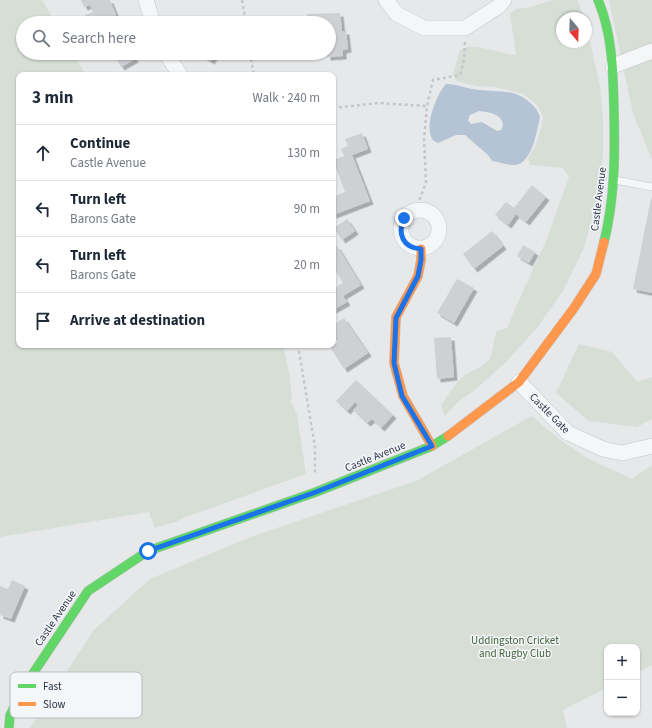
<!DOCTYPE html>
<meta charset="utf-8">
<style>
:root{--surface:#fff;--page:#f2f2f3;--text:#1f2937;--muted:#747a83;--line:#e0e1e3}
body{margin:0;font-family:"Source Sans 3",sans-serif;background:var(--page);color:var(--text)}
.controls{position:absolute;right:12px;bottom:12px;display:grid;overflow:hidden;border-radius:8px;box-shadow:0 1px 3px #0004}
.controls button{width:36px;height:36px;display:grid;place-items:center;padding:0;border:0;border-bottom:1px solid var(--line);background:var(--surface);color:var(--text);font:20px sans-serif}
.compass{position:absolute;left:556px;top:12px;width:36px;height:36px;border-radius:50%;background:var(--surface);box-shadow:0 1px 3px #0004;rotate:161deg}
.stop{position:absolute;width:12px;height:12px;margin:-9px;border:3px solid #1a73e8;border-radius:50%;background:#fff}
.stop.end{background:#1a73e8;border-color:#fff;box-shadow:0 1px 4px #0008}
.list{margin:0;padding:0;list-style:none}
h2{display:flex;justify-content:space-between;align-items:center;height:52px;margin:0;padding:0 16px;font-size:17px}
h2 small{font-size:13px;font-weight:400;color:var(--muted)}
.list li{display:grid;grid-template-columns:26px 1fr auto;gap:12px;align-items:center;box-sizing:border-box;height:56px;padding:0 16px;border-top:1px solid var(--line)}
.list b{display:block;font-size:15px;white-space:nowrap}
.list p{margin:0;font-size:13px;white-space:nowrap;color:var(--muted)}
.list em{font-size:13px;font-style:normal;color:var(--muted)}
.icon{flex:none;width:22px;height:22px;fill:none;stroke:currentColor;stroke-width:2;stroke-linecap:round;stroke-linejoin:round}
.map{position:relative;flex:none;width:652px;height:728px;overflow:hidden}
.search{position:absolute;background:var(--surface);box-shadow:0 1px 3px #0004;left:16px;top:16px;width:320px;height:44px;display:flex;align-items:center;gap:10px;box-sizing:border-box;padding:0 14px;border-radius:22px;color:var(--muted);font-size:15px}
.panel{position:absolute;background:var(--surface);box-shadow:0 1px 3px #0004;left:16px;top:72px;width:320px;height:276px;border-radius:8px}
.map>svg:first-child{display:block}
</style>
<div class="map">
<svg width="652" height="728" viewBox="0 0 652 728">
<defs>
<filter id="shadow"><feDropShadow dx="3.5" dy="3.5" stdDeviation="0" flood-color="#0004"/></filter>
</defs>
<rect width="100%" height="100%" fill="#e6e8ea"/>
<g fill="#d6ded6">
<polygon points="0,0 42,0 56,23 23,23 23,53 73,53 86,75 19,75 19,345 283,345 290,378 292,400 290,400 297,415 306,474 183,518 174,523 174,522 155,528 149,512 0,537"/>
<path d="M554 0H577L584 18H562V42H586V24L600 86 603 117V154L598 195 584 248 563 291 536 329 506 362 476 389 459 401 445 416 441 405C448 395 455 383 464 376 472 370 482 368 488 361 495 352 492 341 497 331L507 328 518 302 546 241 569 177 563 168 530 165 528 158 535 147 542 125 543 117 538 106 524 94 508 90 494 87 477 86 456 81 453 74 460 50C463 49 468 46 472 47 487 47 501 54 516 55L510 14 516 9 530 7Z"/>
<polygon points="609,0 652,0 652,160 633,113"/>
<polygon points="579,344 612,352 637,382 652,377 652,419 637,427 589,421 556,393"/>
<polygon points="532,416 559,439 587,458 632,479 652,465 652,665 637,672 637,647 607,647 607,688 563,710 567,728 30,728 93,631 150,579 253,536 416,481"/>
</g>
<path fill="#b4c4d5" fill-rule="evenodd" d="M446 84C457 84 468 89 479 90 490 91 502 91 513 93 524 96 537 106 540 117 537 130 532 165 514 165 507 165 499 162 492 161L488 155 465 135H456L438 143C436 142 434 141 433 140 423 128 437 93 446 84ZM479 111C489 112 502 114 503 125L501 130 497 131 482 122 471 124 468 120 470 115Z"/>
<g fill="#ced0d3" filter="url(#shadow)">
<polygon points="81,0 110,0 116,15 96,23 89,23 85,15 93,12 90,5 84,7"/>
<polygon points="340,13 342,31 346,31 348,49 343,50 343,56 327,57 327,53 329,53 329,23 308,23 307,14"/>
<polygon points="113,53 132,53 135,59 121,67"/>
<polygon points="198,53 216,53 211,61"/>
<polygon points="362,133 368,149 352,155 370,201 333,215 333,197 345,192 333,160 344,156 341,149 348,146 345,139"/>
<polygon points="532,185 546,197 526,222 516,214 508,225 495,215 506,202 514,208"/>
<polygon points="651,198 652,198 652,293 633,289"/>
<polygon points="347,219 355,231 342,240 334,228"/>
<polygon points="492,231 503,246 474,269 463,254"/>
<polygon points="523,245 535,252 529,263 517,256"/>
<polygon points="337,246 361,285 343,296 347,302 333,310 333,289 343,283 333,267 333,248"/>
<polygon points="457,279 474,288 454,323 437,313"/>
<polygon points="344,318 368,353 344,369 330,347 338,342 333,335 333,325"/>
<polygon points="451,337 454,377 437,379 434,338"/>
<polygon points="356,380 393,415 381,428 372,419 367,423 353,410 358,405 355,402 347,411 336,401"/>
<polygon points="12,580 25,586 11,619 0,615 0,586 8,589"/>
</g>
<g fill="none" stroke-linecap="round" stroke-linejoin="round">
<defs>
<polyline id="lane" points="615,180 652,187"/>
<g id="street">
<polyline points="146,0 153,23"/>
<polyline points="386,0 397,14 424,28 465,28 499,6 504,0"/>
<polyline points="166,53 180,75"/>
<polyline points="613,66 652,51"/>
<circle cx="420" cy="229" r="19"/>
<polyline points="519,382 568,433 603,449 622,453 652,446"/>
</g>
<g id="fast">
<path d="M598 0C613 35 613 74 614 111 615 155 615 198 604 242"/>
<polyline points="9,728 10,715 28,681 88,591 148,551 316,492 432,446 448,436"/>
</g>
<g id="slow">
<polyline points="421,249 421,260 418,276 396,317 394,363 403,396 432,446"/>
<polyline points="448,436 519,382 574,308 596,274 604,242"/>
</g>
</defs>
<use href="#lane" stroke="#c4c6c8" stroke-width="8"/>
<use href="#street" stroke="#c4c6c8" stroke-width="16"/>
<use href="#fast" stroke="#c4c6c8" stroke-width="10"/>
<use href="#slow" stroke="#c4c6c8" stroke-width="10"/>
<g stroke="#c5c6ca" stroke-width="2.5" stroke-dasharray="3 3" stroke-linecap="butt">
<polyline points="242,0 246,23"/>
<polyline points="250,53 254,75"/>
<polyline points="333,108 378,103 427,106"/>
<polyline points="415,211 426,183 424,140 427,106 433,80 460,75 464,60 465,41"/>
<polyline points="298,345 315,447 315,473"/>
</g>
<use href="#lane" stroke="#f5f6f7" stroke-width="7"/>
<use href="#street" stroke="#f5f6f7" stroke-width="15"/>
<use href="#fast" stroke="#63d668" stroke-width="9"/>
<use href="#slow" stroke="#ff974d" stroke-width="9"/>
</g>
<g fill="none" stroke-linecap="round" stroke-linejoin="round">
<path stroke="#1a73e8" stroke-width="5" d="M148 551 316 492 432 446 402 396 394 363 396 318 418 276 421 260V249C403 248 397 234 404 218"/>
</g>
<g text-anchor="middle" stroke-width="3" stroke-linejoin="round" paint-order="stroke">
<g font-size="11" fill="#2b3445" stroke="#f4f6f9">
<text transform="translate(598 199) rotate(-83)" y="4">Castle Avenue</text>
<text transform="translate(550 413) rotate(45)" y="4">Castle Gate</text>
<text transform="translate(375 456) rotate(-22)" y="4">Castle Avenue</text>
<text transform="translate(55 618) rotate(-56)" y="4">Castle Avenue</text>
</g>
<g font-size="11" fill="#3f6138" stroke="#f4f6f9">
<text x="515" y="644">Uddingston Cricket<tspan x="515" dy="13">and Rugby Club</tspan></text>
</g>
</g>
<rect x="10" y="672" width="132" height="46" rx="6" fill="#f4f6f9" stroke="#b8bcc3" stroke-width="1"/>
<rect x="18" y="684" width="18" height="4" fill="#63d668"/>
<rect x="18" y="702" width="18" height="4" fill="#ff974d"/>
<g font-size="11" fill="#2b3445">
<text x="43" y="690">Fast</text>
<text x="43" y="708">Slow</text>
</g>
</svg>
<div class="controls">
<button>+</button>
<button>−</button>
</div>
<svg class="compass" viewBox="-18 -18 36 36"><path d="M0-13l5 13h-10z" fill="#e53935"/><path d="M0 13l5-13h-10z" fill="#747a83"/></svg>
<div class="stop" style="left:148px;top:551px"></div>
<div class="stop end" style="left:404px;top:218px"></div>
<div class="search"><svg class="icon" aria-label="search" viewBox="0 0 24 24"><circle cx="10" cy="10" r="6"/><path d="M15 15l6 6"/></svg>Search here</div>
<section class="panel">
<h2>3 min<small>Walk · 240 m</small></h2>
<ul class="list">
<li><svg class="icon" aria-label="ahead" viewBox="0 0 24 24"><path d="M12 20V5M6 11l6-6 6 6"/></svg><div><b>Continue</b><p>Castle Avenue</p></div><em>130 m</em></li>
<li><svg class="icon" aria-label="left" viewBox="0 0 24 24"><path d="M17 20v-9H6M10 6l-5 5 5 5"/></svg><div><b>Turn left</b><p>Barons Gate</p></div><em>90 m</em></li>
<li><svg class="icon" aria-label="left" viewBox="0 0 24 24"><path d="M17 20v-9H6M10 6l-5 5 5 5"/></svg><div><b>Turn left</b><p>Barons Gate</p></div><em>20 m</em></li>
<li><svg class="icon" aria-label="arrive" viewBox="0 0 24 24"><path d="M6 21V4h12l-3 4 3 4H6"/></svg><div><b>Arrive at destination</b></div></li>
</ul>
</section>
</div>
